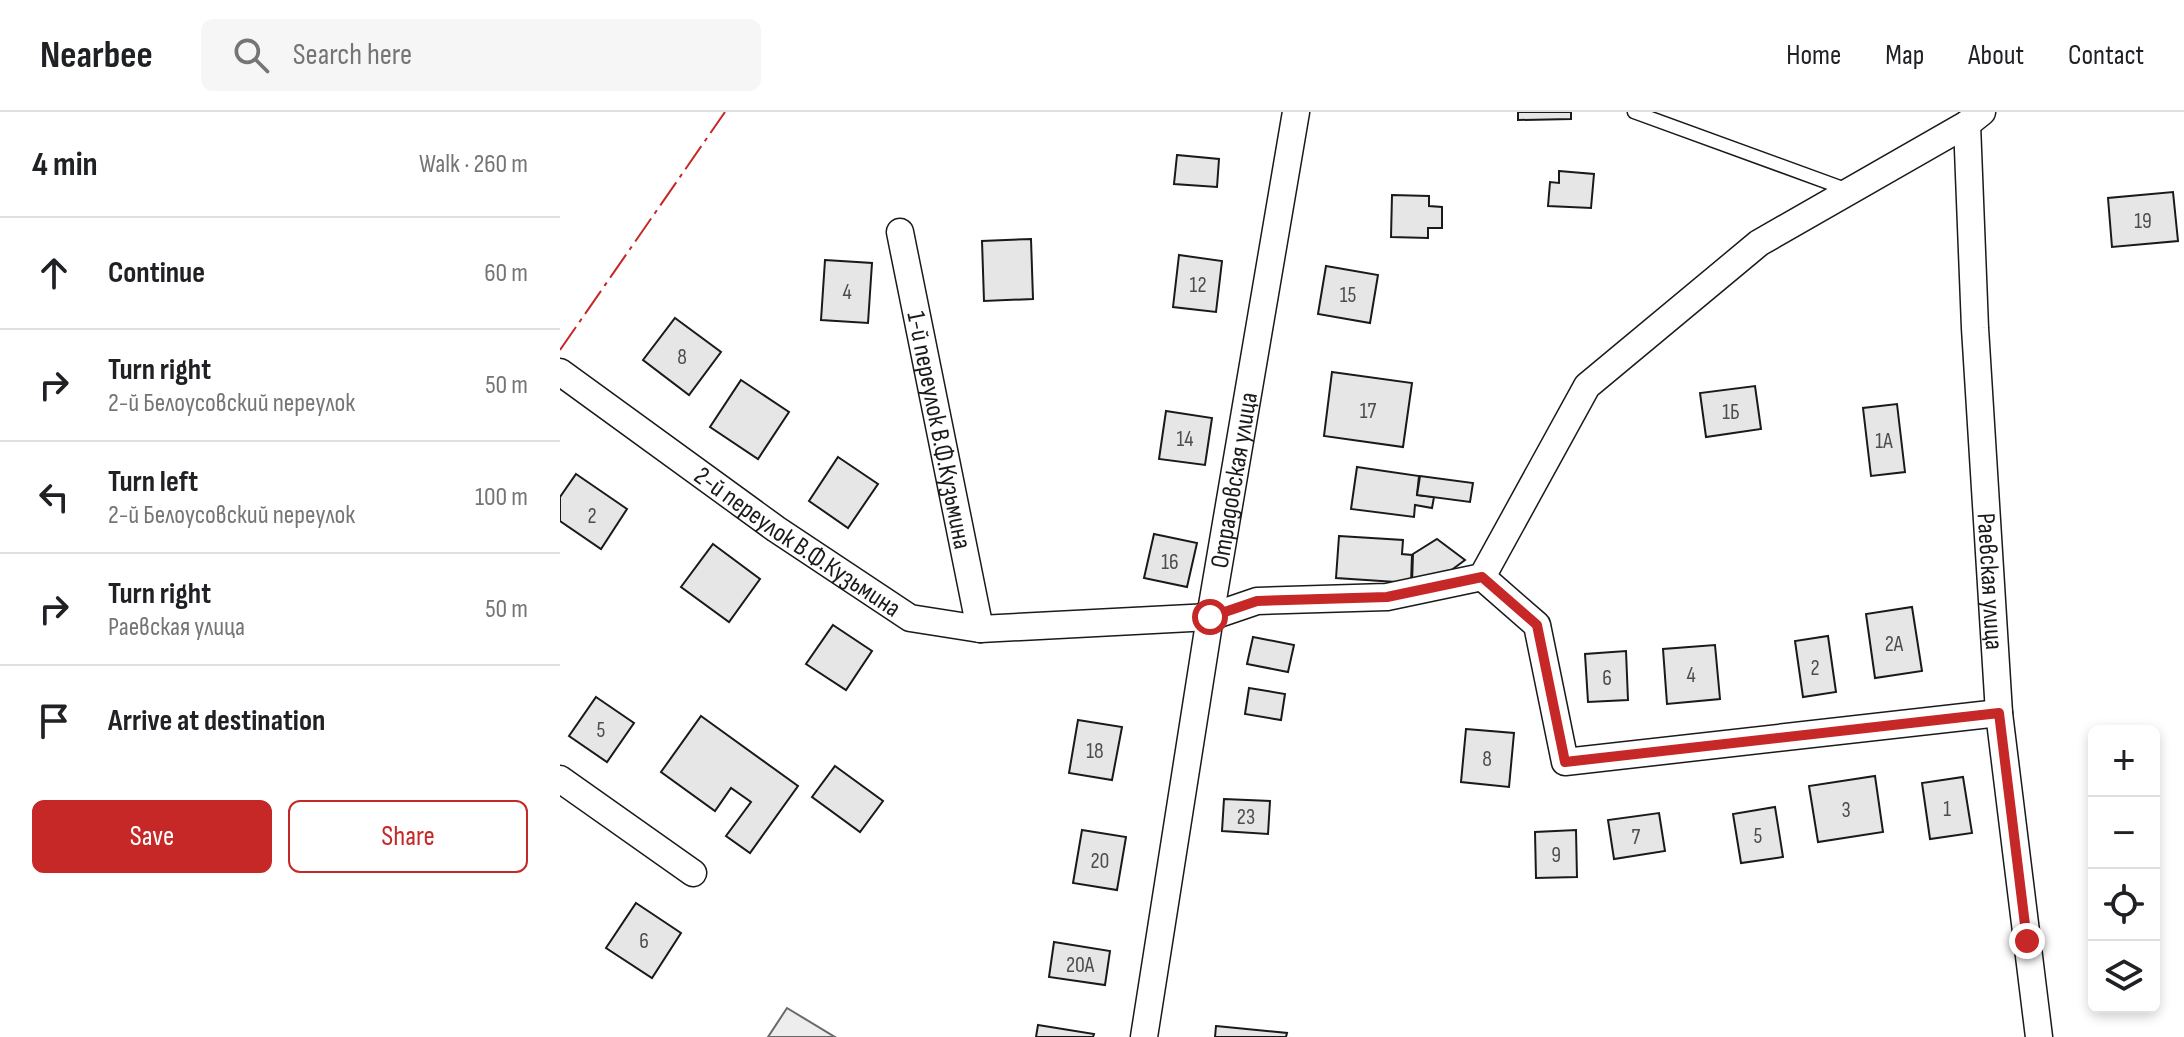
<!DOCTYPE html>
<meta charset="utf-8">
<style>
:root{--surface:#fff;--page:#f6f6f6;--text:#202124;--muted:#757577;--line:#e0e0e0;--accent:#c62828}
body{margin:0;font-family:"Sofia Sans Condensed",sans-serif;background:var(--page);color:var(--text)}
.controls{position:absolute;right:24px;bottom:24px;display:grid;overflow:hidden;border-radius:12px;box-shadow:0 4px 12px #0003}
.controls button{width:72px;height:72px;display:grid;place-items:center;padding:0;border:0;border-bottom:2px solid var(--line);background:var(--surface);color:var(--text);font:40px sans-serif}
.stop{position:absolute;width:24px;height:24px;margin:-18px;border:6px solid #c62828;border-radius:50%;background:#fff}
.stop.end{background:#c62828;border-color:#fff;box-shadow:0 2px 8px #0008}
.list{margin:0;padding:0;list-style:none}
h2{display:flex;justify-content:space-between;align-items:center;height:104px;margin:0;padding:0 32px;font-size:34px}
h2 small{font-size:26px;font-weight:400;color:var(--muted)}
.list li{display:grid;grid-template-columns:52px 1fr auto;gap:24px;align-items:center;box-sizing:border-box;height:112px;padding:0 32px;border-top:2px solid var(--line)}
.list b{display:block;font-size:30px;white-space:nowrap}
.list p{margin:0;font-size:26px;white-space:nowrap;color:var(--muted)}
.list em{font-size:26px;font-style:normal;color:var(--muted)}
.actions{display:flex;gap:16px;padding:24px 32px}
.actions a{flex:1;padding:18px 0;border:2px solid var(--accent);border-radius:12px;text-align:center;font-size:28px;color:var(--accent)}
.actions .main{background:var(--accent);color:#fff}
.icon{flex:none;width:44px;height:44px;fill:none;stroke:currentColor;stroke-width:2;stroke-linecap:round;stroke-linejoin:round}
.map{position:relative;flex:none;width:1624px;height:925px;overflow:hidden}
header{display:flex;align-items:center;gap:48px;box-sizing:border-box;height:112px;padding:0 40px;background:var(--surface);border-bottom:2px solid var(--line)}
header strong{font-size:38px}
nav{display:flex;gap:44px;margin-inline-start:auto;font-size:28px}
.search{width:560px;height:72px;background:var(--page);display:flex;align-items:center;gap:20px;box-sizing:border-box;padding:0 28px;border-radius:12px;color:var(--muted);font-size:30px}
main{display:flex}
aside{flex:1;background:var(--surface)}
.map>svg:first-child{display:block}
</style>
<header>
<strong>Nearbee</strong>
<div class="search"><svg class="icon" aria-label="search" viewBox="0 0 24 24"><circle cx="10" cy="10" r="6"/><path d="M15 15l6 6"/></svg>Search here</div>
<nav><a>Home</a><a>Map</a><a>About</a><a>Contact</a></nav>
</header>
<main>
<aside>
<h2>4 min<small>Walk · 260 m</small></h2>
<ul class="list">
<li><svg class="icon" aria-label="ahead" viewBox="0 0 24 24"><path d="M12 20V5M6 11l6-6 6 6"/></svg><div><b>Continue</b></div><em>60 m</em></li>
<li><svg class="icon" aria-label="right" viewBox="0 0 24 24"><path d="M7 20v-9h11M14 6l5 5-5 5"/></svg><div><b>Turn right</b><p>2-й Белоусовский переулок</p></div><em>50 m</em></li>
<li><svg class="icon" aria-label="left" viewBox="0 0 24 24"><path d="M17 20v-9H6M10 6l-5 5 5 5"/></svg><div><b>Turn left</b><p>2-й Белоусовский переулок</p></div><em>100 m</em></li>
<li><svg class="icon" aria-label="right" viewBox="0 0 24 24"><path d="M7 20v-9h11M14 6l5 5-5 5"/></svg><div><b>Turn right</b><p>Раевская улица</p></div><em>50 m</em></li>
<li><svg class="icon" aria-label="arrive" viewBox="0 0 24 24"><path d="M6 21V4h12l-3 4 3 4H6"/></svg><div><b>Arrive at destination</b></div></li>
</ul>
<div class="actions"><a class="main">Save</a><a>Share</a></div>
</aside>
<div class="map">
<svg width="1624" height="925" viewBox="0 0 1624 925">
<rect width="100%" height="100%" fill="#fff"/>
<polygon fill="#ededed" stroke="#6a6a6a" stroke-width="2" points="227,896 275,925 208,925"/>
<g fill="#e6e6e6" stroke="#1a1a1a" stroke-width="2">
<polygon points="958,0 1011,0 1011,7 958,8"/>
<polygon points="617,43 659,47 657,75 614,72"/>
<polygon points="999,59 1034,62 1031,96 988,94 990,70 999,71"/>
<polygon points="1613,80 1618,129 1552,135 1548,86"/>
<polygon points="832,83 869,84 869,94 882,95 882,116 868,116 868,126 831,125"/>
<polygon points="471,127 473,187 424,189 422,129"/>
<polygon points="619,143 662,149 656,200 613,195"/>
<polygon points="265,148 312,151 308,211 261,208"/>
<polygon points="766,154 818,163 810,211 758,202"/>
<polygon points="115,206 161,240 129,283 83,248"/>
<polygon points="772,260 852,271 843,335 764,324"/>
<polygon points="181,268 229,300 198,347 150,315"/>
<polygon points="1195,274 1201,317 1146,325 1140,281"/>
<polygon points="1337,292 1345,360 1311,364 1303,296"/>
<polygon points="606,299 652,306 645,353 599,347"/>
<polygon points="278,345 318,372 288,416 249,389"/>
<polygon points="797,355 859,364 857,383 874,385 872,396 855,393 854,405 791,397"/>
<polygon points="16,362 67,397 41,437 0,409 0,385"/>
<polygon points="860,364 913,371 910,390 857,383"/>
<polygon points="594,422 637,431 627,475 584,466"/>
<polygon points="779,424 843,428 842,442 852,443 851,471 776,466"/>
<polygon points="877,427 905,448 878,468 852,471 853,442"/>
<polygon points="153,432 200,467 169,510 121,475"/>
<polygon points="1352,495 1362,559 1315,566 1306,502"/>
<polygon points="273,513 312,539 286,578 246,552"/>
<polygon points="1268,524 1276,580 1243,585 1235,529"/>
<polygon points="693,525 734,533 728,560 687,552"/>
<polygon points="1155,533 1160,587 1107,592 1103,537"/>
<polygon points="1066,539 1068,588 1028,590 1025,542"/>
<polygon points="689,576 725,582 721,608 685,602"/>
<polygon points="36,585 74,611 47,650 9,624"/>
<polygon points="141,604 238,674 190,741 166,724 191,690 171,676 155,699 101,660"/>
<polygon points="518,608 562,615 552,668 509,661"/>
<polygon points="906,617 954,621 949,675 901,670"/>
<polygon points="275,654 323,689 300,720 252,685"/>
<polygon points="1315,664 1323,720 1258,730 1249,674"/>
<polygon points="1403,665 1412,721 1370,727 1362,671"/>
<polygon points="664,687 710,689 708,722 662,719"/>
<polygon points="1215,695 1223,745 1181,751 1173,702"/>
<polygon points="1099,701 1105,739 1054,747 1048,708"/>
<polygon points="522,718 566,725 557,778 513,771"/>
<polygon points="1016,718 1017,765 976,766 975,720"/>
<polygon points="76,791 121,821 92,866 46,836"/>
<polygon points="494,830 550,839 545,873 489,865"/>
<polygon points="478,913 534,922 533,925 476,925"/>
<polygon points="656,914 727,921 726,925 655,925"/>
</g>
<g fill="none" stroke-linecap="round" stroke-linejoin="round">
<defs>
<polyline id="service" points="1074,0 1288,78"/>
<g id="minor">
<path id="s1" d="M1407 12 1415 216 1439 601 1479 925"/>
<path id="s2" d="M340 120 420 517"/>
<path id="s3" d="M0 260 216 417 350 506 420 517 650 505 697 489 827 485 922 465 1027 274 1199 131 1407 12 1422 0"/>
<polyline points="922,465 977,513 1005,650 1439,601"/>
<polyline points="0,667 133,761"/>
<path id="s4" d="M584 925 650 505 736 0"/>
</g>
</defs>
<use href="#service" stroke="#1a1a1a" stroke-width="15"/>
<use href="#minor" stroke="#1a1a1a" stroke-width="29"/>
<use href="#service" stroke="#fff" stroke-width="12"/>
<use href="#minor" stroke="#fff" stroke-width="26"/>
<polyline stroke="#c62828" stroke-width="2" stroke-dasharray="28 6 4 6" stroke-linecap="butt" points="0,238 165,0"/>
</g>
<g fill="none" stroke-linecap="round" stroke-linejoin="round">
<polyline stroke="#c62828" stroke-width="10" points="650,505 697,489 827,485 922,465 977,513 1005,650 1439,601 1467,829"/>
</g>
<g text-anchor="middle" stroke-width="6" stroke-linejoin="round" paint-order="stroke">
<g font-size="22" fill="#4d4d4d">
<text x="1583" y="116">19</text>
<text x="638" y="180">12</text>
<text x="287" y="187">4</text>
<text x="788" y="190">15</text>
<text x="122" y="252">8</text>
<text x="808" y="306">17</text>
<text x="1171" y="307">1Б</text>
<text x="625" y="334">14</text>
<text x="1324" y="336">1А</text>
<text x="32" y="411">2</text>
<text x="610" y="457">16</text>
<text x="1334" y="539">2А</text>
<text x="1255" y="563">2</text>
<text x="1131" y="570">4</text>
<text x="1047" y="573">6</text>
<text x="41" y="625">5</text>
<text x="535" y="646">18</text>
<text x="927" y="654">8</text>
<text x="1387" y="704">1</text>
<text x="1286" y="705">3</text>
<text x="686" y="712">23</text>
<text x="1198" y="731">5</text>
<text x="1076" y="732">7</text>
<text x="996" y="750">9</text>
<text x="540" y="756">20</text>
<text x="84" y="836">6</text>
<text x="520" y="860">20А</text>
</g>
<g font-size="26" fill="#1a1a1a" stroke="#fff">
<text dy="9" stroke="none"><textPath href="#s2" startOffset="202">1-й переулок В.Ф.Кузьмина</textPath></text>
<text dy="9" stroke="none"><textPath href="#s4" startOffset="564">Отрадовская улица</textPath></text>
<text dy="9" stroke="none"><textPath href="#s3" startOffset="292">2-й переулок В.Ф.Кузьмина</textPath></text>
<text dy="9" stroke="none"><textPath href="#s1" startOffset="458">Раевская улица</textPath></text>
</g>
</g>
</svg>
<div class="controls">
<button>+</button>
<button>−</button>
<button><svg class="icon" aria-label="locate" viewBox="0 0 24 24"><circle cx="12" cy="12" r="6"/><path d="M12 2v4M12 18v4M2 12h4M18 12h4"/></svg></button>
<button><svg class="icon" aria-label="layers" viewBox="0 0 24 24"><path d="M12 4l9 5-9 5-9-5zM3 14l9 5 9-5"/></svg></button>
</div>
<div class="stop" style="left:650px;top:505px"></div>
<div class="stop end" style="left:1467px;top:829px"></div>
</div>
</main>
